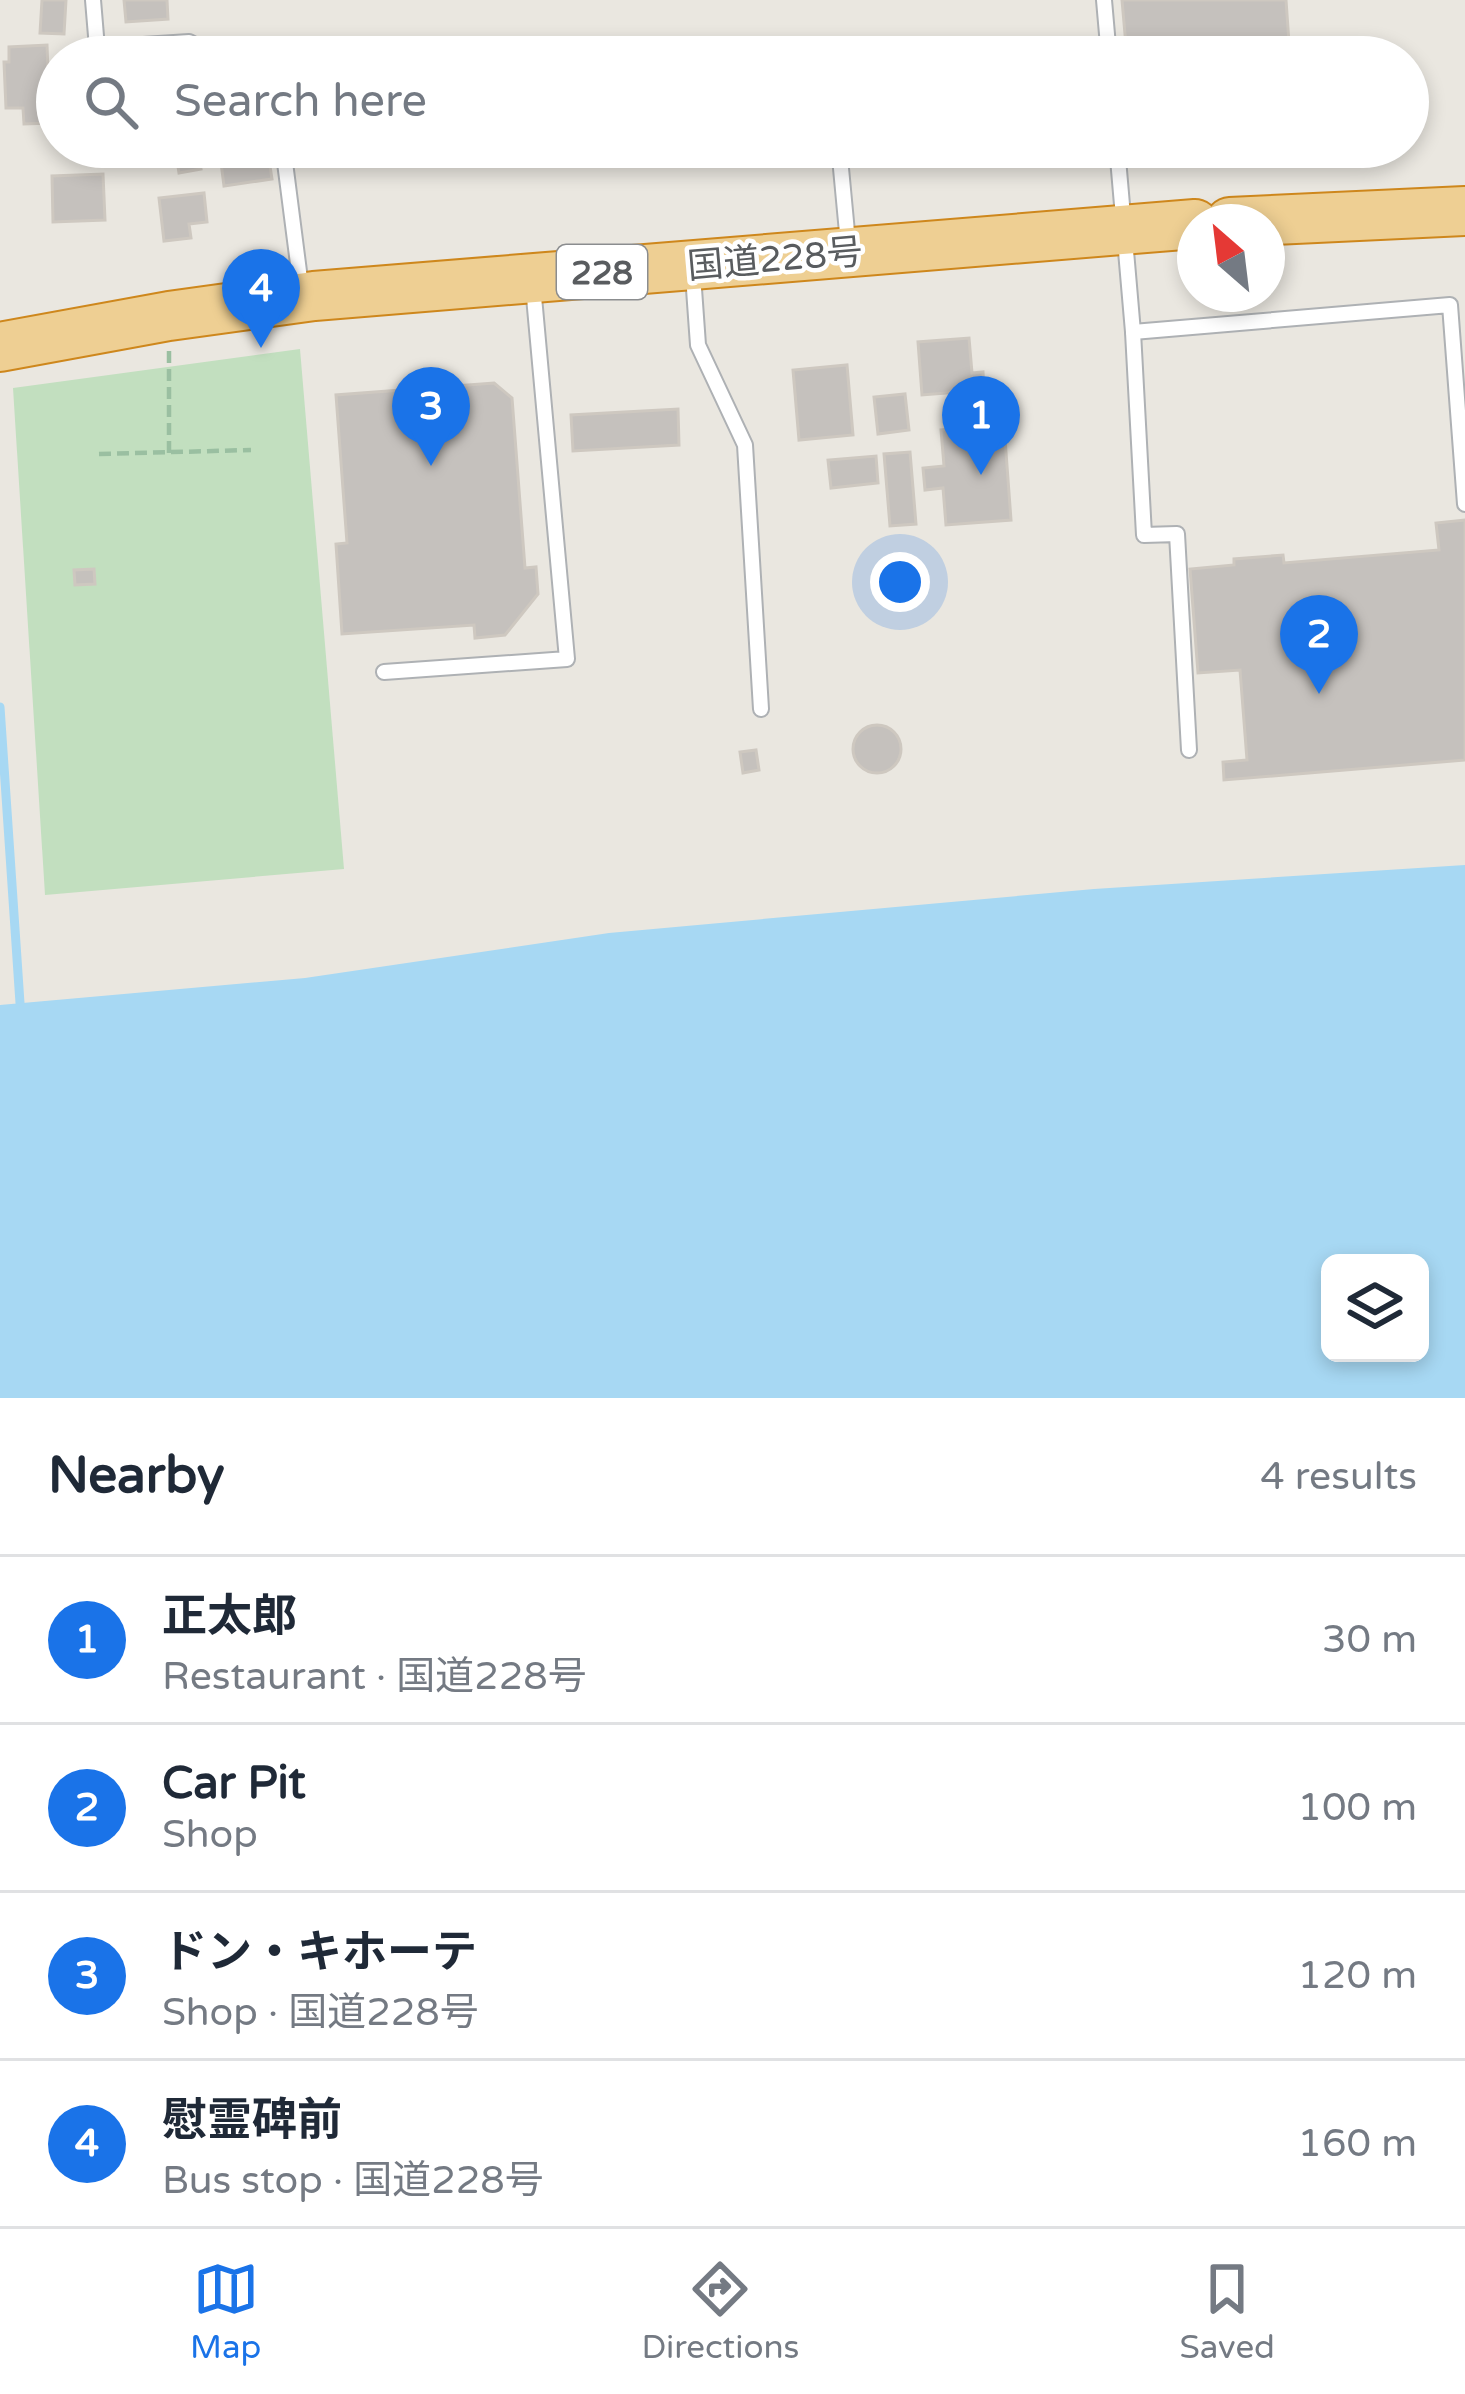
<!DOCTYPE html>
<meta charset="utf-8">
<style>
:root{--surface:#fff;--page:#f2f2f3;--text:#1f2937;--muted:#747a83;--line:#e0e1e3;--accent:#1a73e8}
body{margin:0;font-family:"Varela Round","Noto Sans JP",sans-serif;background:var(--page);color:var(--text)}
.controls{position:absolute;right:36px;bottom:36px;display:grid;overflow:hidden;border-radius:18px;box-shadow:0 6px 18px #0003}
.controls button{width:108px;height:108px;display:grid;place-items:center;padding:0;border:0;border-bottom:3px solid var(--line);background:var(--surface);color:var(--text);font:60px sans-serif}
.compass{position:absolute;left:1177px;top:204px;width:108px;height:108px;border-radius:50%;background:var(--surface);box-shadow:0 6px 18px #0003;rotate:332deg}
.you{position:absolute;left:900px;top:582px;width:42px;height:42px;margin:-30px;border:9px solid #fff;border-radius:50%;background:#1a73e8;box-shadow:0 0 0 18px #1a73e833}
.badge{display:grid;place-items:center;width:78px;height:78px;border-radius:50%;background:var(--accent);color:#fff;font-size:39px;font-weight:700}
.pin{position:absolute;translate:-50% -99px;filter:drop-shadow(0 3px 6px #0008)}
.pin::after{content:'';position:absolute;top:63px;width:42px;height:36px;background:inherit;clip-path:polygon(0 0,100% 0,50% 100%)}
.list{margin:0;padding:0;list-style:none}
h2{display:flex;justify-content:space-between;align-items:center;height:156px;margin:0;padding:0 48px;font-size:51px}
h2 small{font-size:39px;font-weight:400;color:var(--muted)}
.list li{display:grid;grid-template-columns:78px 1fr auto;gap:36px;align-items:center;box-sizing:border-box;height:168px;padding:0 48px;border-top:3px solid var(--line)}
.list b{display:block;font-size:45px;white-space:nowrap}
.list p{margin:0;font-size:39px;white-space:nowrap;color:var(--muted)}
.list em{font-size:39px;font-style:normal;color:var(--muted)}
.icon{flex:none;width:66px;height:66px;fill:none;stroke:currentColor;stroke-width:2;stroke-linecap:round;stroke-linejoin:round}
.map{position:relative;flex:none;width:1465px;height:1398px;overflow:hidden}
.search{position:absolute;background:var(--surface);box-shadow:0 6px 18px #0003;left:36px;right:36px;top:36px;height:132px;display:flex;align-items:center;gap:30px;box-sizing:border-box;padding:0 42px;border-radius:66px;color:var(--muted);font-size:45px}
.sheet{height:828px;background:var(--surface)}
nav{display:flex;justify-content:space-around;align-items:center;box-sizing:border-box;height:168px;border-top:3px solid var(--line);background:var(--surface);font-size:33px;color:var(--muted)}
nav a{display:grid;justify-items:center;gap:6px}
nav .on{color:var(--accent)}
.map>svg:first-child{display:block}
</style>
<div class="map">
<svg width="1465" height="1398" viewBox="0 0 1465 1398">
<rect width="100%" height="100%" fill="#eae7e0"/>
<polygon fill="#c2dfbf" points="300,349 344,869 45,895 13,388"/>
<path fill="#a7d8f3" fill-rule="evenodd" d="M1465 865V1398H0V1005L305 978 609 933 1094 889ZM1330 1263H1420V1353H1330Z"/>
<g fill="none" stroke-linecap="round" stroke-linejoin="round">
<polyline stroke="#a7d8f3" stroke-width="9" points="0,707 20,1003"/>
</g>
<g fill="#c5c1bd" stroke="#cec8c0" stroke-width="3">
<polygon points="42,0 66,0 64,34 40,33"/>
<polygon points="124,0 167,0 168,19 126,22"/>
<polygon points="1122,0 1286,0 1290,57 1127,57"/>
<polygon points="47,45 50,123 24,124 23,108 6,108 4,62 9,62 9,47"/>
<polygon points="151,147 197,147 201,169 179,173 177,160 154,164"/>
<polygon points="219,147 267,147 272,179 224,186"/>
<polygon points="103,174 105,220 53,222 52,176"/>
<polygon points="204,193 207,222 189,224 191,238 164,241 159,198"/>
<polygon points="969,338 972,373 983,372 984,390 922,395 918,342"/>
<polygon points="847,365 853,435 799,440 793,370"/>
<polygon points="494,383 512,398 525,568 536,567 538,594 505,635 475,638 474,625 342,634 336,544 347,543 336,395"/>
<polygon points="905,394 909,430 878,434 874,397"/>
<polygon points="678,409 679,445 573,451 571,415"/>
<polygon points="1004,425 1011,520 946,525 943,488 925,490 923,468 944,466 941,430"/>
<polygon points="910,452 916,524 890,526 884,454"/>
<polygon points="876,456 878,483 831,488 828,460"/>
<polygon points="1465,520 1465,760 1224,780 1223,762 1247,760 1240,670 1198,673 1190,569 1234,565 1234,559 1283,555 1284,563 1439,550 1436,523"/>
<polygon points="94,569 95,584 75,585 74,570"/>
<circle cx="877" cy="749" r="24"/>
<polygon points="756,750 759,770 743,773 740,752"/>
</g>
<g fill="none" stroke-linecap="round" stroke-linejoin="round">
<defs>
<g id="lane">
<polyline points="93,0 97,48 189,42 217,57"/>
<polyline points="1104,0 1109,57"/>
<polyline points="283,147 301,287"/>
<polyline points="839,147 848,243"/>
<polyline points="1117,147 1133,332 1144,535 1177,534 1189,750"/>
<polyline points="693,275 698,345 745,445 761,709"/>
<polyline points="1133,332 1450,305 1465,504"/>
<polyline points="384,672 567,659 533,286"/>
</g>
<g id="highway">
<polyline points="1230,222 1465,211"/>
<polyline points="0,347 169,316 314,296 1195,224"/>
</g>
</defs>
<use href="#lane" stroke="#aeb1b4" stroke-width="18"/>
<use href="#highway" stroke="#ce871c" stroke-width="52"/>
<g stroke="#9abfa1" stroke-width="4.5" stroke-dasharray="12 6" stroke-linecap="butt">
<polyline points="169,351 169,453"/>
<polyline points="99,454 251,450"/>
</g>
<use href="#lane" stroke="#fff" stroke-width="14"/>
<use href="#highway" stroke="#eecf93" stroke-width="48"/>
</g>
<g text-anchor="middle" stroke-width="9" stroke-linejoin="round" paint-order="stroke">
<rect fill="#fff" stroke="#8b8d8f" stroke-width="3" x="557" y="245" width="90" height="54" rx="9"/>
<g font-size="33" font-weight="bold" fill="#595c5f">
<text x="602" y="284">228</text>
</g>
<g font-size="36" fill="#595c5f" stroke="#fff">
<text transform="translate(775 258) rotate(-5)" y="13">国道228号</text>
</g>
</g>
</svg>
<div class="controls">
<button><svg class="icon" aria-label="layers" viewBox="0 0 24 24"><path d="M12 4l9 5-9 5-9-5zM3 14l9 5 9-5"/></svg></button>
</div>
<svg class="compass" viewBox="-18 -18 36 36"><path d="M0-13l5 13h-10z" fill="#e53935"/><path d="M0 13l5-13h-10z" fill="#747a83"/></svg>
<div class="you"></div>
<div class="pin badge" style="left:981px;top:475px">1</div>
<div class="pin badge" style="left:1319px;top:694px">2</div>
<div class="pin badge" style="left:431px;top:466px">3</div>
<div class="pin badge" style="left:261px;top:348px">4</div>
<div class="search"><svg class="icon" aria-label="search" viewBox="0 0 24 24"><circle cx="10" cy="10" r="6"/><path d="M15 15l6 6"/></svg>Search here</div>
</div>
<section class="sheet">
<h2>Nearby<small>4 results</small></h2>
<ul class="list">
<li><span class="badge">1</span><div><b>正太郎</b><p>Restaurant · 国道228号</p></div><em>30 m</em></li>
<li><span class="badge">2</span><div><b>Car Pit</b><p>Shop</p></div><em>100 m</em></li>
<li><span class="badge">3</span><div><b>ドン・キホーテ</b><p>Shop · 国道228号</p></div><em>120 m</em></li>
<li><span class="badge">4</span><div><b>慰霊碑前</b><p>Bus stop · 国道228号</p></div><em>160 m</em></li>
</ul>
</section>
<nav>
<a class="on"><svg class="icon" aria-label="map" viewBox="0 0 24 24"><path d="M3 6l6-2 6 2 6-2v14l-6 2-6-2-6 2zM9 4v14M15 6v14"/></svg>Map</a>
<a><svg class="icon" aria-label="directions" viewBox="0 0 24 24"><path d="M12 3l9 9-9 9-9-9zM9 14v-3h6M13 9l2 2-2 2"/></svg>Directions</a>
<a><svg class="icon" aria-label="saved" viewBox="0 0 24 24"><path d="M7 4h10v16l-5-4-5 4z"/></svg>Saved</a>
</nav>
